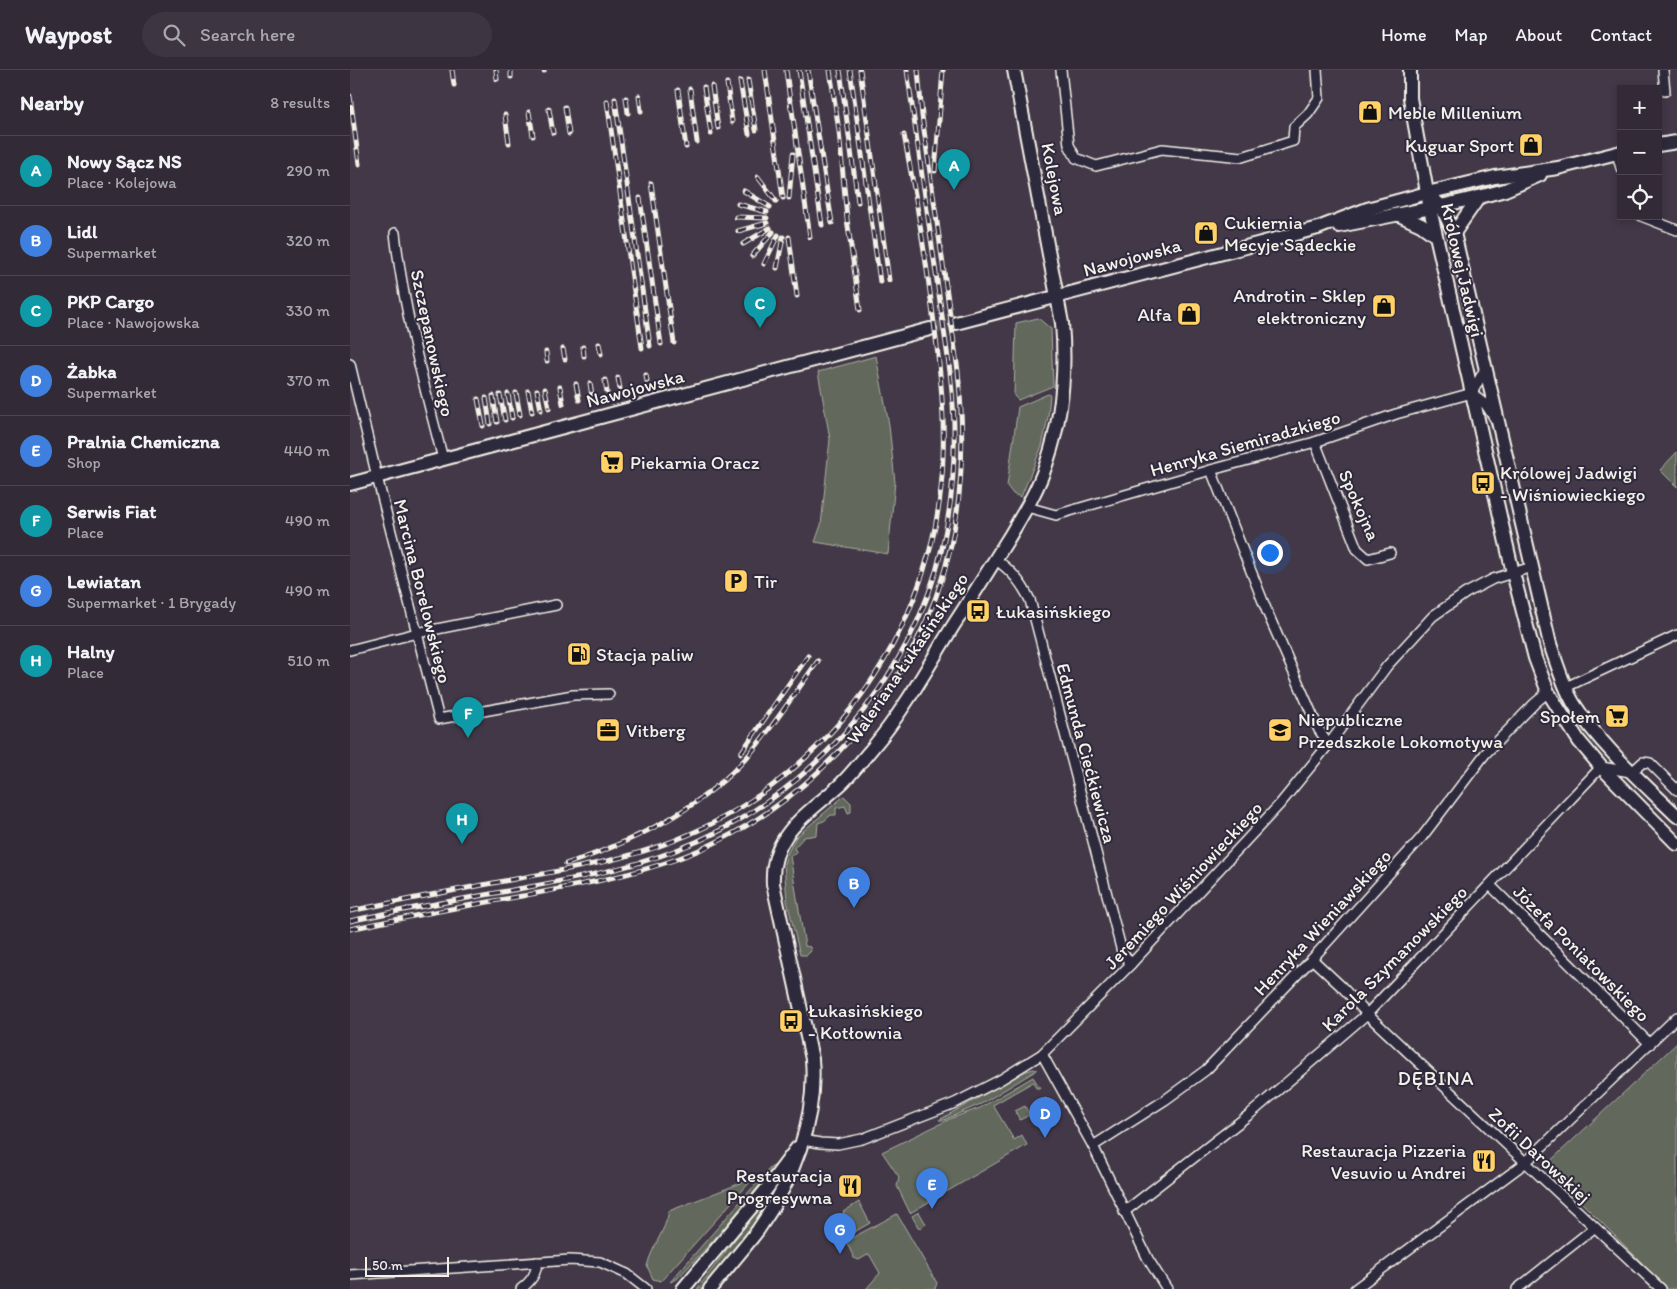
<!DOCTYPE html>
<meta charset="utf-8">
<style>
:root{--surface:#322a36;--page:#3d3642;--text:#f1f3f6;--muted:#a8a7ad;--line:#4d4651;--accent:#ffd166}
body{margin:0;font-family:Itim,sans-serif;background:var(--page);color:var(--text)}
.controls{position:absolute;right:15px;top:15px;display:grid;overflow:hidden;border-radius:0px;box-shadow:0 2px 8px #0003}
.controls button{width:45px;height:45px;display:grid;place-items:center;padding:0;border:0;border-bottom:1px solid var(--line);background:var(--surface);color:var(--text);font:25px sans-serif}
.scale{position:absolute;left:15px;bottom:12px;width:84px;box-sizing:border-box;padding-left:5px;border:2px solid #f4f1e8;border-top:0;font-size:14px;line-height:18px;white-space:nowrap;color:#f4f1e8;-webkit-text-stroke:4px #2f2a3d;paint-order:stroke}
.you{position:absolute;left:919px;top:482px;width:18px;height:18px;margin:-12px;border:4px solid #fff;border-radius:50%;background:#1a73e8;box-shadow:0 0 0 8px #1a73e833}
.badge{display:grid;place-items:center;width:32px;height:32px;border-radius:50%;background:var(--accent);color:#fff;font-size:16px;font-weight:700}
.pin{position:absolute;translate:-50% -41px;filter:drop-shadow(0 1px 2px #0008)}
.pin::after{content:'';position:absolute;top:26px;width:18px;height:15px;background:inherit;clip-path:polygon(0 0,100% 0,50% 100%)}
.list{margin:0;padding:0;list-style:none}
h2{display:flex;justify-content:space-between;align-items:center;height:65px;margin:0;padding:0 20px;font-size:21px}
h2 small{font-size:16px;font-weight:400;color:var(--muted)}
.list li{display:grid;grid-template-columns:32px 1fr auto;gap:15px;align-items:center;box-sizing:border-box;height:70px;padding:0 20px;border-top:1px solid var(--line)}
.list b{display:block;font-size:19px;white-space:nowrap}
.list p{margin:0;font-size:16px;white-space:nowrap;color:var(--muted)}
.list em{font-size:16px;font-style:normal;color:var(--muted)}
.icon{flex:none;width:28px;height:28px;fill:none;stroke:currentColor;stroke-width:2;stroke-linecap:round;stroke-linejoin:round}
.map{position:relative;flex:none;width:1327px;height:1219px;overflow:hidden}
header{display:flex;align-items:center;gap:30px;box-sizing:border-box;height:70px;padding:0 25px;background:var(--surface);border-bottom:1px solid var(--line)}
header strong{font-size:24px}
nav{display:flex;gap:28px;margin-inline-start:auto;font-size:18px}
.search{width:350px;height:45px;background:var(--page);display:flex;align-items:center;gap:12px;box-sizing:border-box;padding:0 18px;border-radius:28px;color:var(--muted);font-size:19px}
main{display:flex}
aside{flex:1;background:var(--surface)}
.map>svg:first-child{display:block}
</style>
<header>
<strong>Waypost</strong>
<div class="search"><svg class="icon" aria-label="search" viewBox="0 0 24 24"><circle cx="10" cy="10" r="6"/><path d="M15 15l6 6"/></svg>Search here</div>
<nav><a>Home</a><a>Map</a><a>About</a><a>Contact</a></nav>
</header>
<main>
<aside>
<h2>Nearby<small>8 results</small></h2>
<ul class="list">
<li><span class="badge" style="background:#0f9aa8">A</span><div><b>Nowy Sącz NS</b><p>Place · Kolejowa</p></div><em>290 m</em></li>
<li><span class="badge" style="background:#3f7fe0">B</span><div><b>Lidl</b><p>Supermarket</p></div><em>320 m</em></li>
<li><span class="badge" style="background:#0f9aa8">C</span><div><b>PKP Cargo</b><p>Place · Nawojowska</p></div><em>330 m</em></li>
<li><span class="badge" style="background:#3f7fe0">D</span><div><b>Żabka</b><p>Supermarket</p></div><em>370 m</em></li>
<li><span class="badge" style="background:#3f7fe0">E</span><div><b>Pralnia Chemiczna</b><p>Shop</p></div><em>440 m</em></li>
<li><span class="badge" style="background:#0f9aa8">F</span><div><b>Serwis Fiat</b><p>Place</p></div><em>490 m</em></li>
<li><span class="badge" style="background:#3f7fe0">G</span><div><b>Lewiatan</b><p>Supermarket · 1 Brygady</p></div><em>490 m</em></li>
<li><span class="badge" style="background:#0f9aa8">H</span><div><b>Halny</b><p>Place</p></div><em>510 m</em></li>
</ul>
</aside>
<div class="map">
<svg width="1327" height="1219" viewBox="0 0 1327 1219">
<rect width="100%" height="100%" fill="#423848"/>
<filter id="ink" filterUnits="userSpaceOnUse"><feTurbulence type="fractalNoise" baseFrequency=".02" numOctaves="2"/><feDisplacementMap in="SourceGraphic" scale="10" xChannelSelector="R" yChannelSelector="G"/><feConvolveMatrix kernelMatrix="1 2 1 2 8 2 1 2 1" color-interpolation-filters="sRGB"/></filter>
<g filter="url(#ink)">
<g fill="#62695c" stroke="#abada2">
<polygon points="688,248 701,259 703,316 668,330 664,326 666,253"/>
<polygon points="526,286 539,355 545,412 538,484 465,472 471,455 480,369 468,302"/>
<polygon points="698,324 700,325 698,347 692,376 671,427 663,424 657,416 668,337"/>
<polygon points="1327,382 1327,417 1310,400"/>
<polygon points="494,726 501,733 501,742 498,743 495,736 486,738 486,745 481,745 474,751 468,753 467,765 454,767 444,778 447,783 440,786 455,876 460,877 461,881 457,885 450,885 437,831 434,794 437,784 446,767"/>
<polygon points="1327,973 1327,1219 1318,1219 1195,1096"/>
<polygon points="684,999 687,1000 633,1033 594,1050 589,1050 676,1001"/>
<polygon points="683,1007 690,1018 686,1018 683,1012 643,1035 664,1070 672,1065 677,1075 560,1143 547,1116 549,1107 532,1082 602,1048 630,1038"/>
<polygon points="696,1028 707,1049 692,1059 680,1038 680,1036"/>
<polygon points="675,1036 679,1045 670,1050 665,1041"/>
<polygon points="427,1094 392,1140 327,1209 320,1212 403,1117 420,1098"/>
<path d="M401 1109V1111L311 1211 303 1209 297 1196C302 1176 315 1162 319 1141Z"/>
<polygon points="509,1132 520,1153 504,1162 493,1142"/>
<polygon points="414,1138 415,1139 394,1168 352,1219 347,1219 408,1139"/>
<polygon points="569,1142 576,1154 571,1159 568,1157 562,1146"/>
<polygon points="547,1144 587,1213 585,1219 516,1219 530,1203 519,1184 509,1190 504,1188 496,1171"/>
</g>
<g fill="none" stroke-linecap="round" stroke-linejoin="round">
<polyline stroke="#5d5460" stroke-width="12" stroke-dasharray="12 6" stroke-linecap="butt" points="580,259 606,253"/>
<defs>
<g id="street">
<polyline points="711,0 719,75 726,88 746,96 812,79 892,87 943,71 944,57 958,44 969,28 967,0"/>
<polyline points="1313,0 1315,21"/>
<polyline points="1267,83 1271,98"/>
<polyline points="1291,146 1327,160"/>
<path d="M45 163C54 242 73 312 93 389"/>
<polyline points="0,294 27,407 89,649 223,625 259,624"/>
<polyline points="1122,323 1136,297"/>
<polyline points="1122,324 1136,335 1145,349"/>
<polyline points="965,372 1007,479 1018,489 1040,483"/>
<polyline points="861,400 918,544 969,660 979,674"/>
<polyline points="677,437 706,445 861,400 965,372 1046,344 1122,323"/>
<path d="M645 489C662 501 671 512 680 530L772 882 781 894"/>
<polyline points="0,580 67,563 206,535"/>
<polyline points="1216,617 1327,565"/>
<polyline points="1282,702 1293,692 1300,693 1327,720"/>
<polyline points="1140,815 1300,974"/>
<polyline points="962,889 992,917 1017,944 1311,1219"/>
<polyline points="692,984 743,1076 798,1189 817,1219"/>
<polyline points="453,1070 470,1073 488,1074 512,1069 605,1033 650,1010 692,984 781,894 930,734 979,674 1037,596 1083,546 1116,523 1143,509 1182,497"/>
<polyline points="743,1076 815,1030 856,1000 962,889 1072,767 1135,684 1184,634 1198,622"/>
<polyline points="774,1142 900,1044 1017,944 1251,697 1281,702"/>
<polyline points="0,1205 220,1190 250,1192 277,1204 296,1219"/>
<path d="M171 1219C181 1211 186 1205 187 1192"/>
<polyline points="1005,1219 1175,1093 1327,947"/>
<polyline points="1167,1219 1244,1158"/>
</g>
<g id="secondary">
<polyline points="1060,0 1060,28 1080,139 1163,503 1185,588 1198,622 1229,671 1251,697 1327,774"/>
<polyline points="1308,75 1327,72"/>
<path d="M1077 123 1091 136 1104 163 1200 574C1207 594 1213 616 1224 634 1250 675 1292 712 1327 746"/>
<polyline points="1049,145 1071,155 1085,165"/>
<polyline points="989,156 1091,136 1129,127 1155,120 1190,105"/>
<polyline points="1104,163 1129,127"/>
<polyline points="606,253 968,158 1017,139 1077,123 1145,107 1208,98 1271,82"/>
<polyline points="0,414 580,259"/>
<polyline points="333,1219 415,1121 447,1078"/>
<path d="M360 1219C376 1199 393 1180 408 1160 443 1110 467 1050 462 989L423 814C420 763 459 744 492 713 503 702 514 688 524 676 555 639 578 596 603 556 622 527 640 498 658 469 673 444 688 420 697 392 712 348 716 300 712 253L664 0"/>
</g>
</defs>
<use href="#street" stroke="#f4f1e8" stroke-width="12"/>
<use href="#secondary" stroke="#f4f1e8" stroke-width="16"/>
<use href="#street" stroke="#2f2a3d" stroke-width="9"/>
<use href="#secondary" stroke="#2f2a3d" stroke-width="12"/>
<defs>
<g id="rail">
<polyline points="102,0 104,15"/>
<polyline points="146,0 147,9"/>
<polyline points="161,0 161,7"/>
<polyline points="194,0 194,1"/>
<polyline points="415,0 433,128"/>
<polyline points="436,0 441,39"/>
<polyline points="449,0 472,155"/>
<polyline points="458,0 482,153"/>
<polyline points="480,0 489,61 497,149 510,240"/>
<polyline points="490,0 508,132"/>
<polyline points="500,0 530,212"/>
<polyline points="510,0 539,210"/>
<polyline points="398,10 406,60"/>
<polyline points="390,11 399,64"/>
<polyline points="377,13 382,52"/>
<polyline points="362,16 368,58"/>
<polyline points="354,17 361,64"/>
<polyline points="340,19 347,72"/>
<polyline points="328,20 336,77"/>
<polyline points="0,26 9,94"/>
<polyline points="289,26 291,41"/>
<polyline points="276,28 278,43"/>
<polyline points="265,29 300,276"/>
<polyline points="257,31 292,278"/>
<polyline points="441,33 460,167"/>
<polyline points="215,37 219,64"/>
<polyline points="199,39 203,63"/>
<polyline points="179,42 183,66"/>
<polyline points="155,45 159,73"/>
<polyline points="585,101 593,0"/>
<polyline points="408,107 426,131"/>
<polyline points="301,113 324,273"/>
<polyline points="394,121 420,137"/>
<polyline points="290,128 311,274"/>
<polyline points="439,128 443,84"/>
<polyline points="388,134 417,142"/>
<polyline points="386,147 417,148"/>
<polyline points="388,161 417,153"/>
<polyline points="439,167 447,226"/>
<polyline points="393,174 420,158"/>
<polyline points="402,186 423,162"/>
<polyline points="414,194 428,165"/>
<polyline points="427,198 433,167"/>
<polyline points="249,274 251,284"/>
<polyline points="233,277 234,286"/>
<polyline points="213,279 215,289"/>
<polyline points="196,282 197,291"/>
<polyline points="296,305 297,311"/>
<polyline points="268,308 270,319"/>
<polyline points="255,310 257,322"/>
<polyline points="240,313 242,326"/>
<polyline points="226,314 229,330"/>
<polyline points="210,317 213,334"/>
<polyline points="195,319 199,338"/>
<polyline points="187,320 191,340"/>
<polyline points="178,321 182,342"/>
<polyline points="166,323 170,345"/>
<polyline points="158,324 162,348"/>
<polyline points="150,325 155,350"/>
<polyline points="143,326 147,352"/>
<polyline points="136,328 140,354"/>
<polyline points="128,329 133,356"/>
<polyline points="391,683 458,586"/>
<path d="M216 794C283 772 350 740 398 686 423 657 445 623 468 591"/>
<path d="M0 841C55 830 110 819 165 809 218 799 272 791 323 771 388 746 445 704 491 651 553 578 591 482 593 386 595 334 588 282 581 230 574 175 565 120 554 65"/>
<path d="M0 851C59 838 119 828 179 817 228 808 277 799 324 781 456 732 563 611 593 474 606 416 607 360 600 302L557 0"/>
<path d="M0 859C57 847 115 836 172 826 224 816 275 807 324 790 460 742 570 616 601 475 614 417 614 359 608 301L572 46 568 0"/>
</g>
</defs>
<use href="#rail" stroke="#f4f1e8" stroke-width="5"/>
<use href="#rail" stroke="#2f2a3d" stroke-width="3" stroke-dasharray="9" stroke-linecap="butt"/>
</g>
</g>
<defs>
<symbol id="shop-square" viewBox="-11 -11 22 22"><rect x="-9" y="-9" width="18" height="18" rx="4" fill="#ffd166" stroke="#2f2a3d"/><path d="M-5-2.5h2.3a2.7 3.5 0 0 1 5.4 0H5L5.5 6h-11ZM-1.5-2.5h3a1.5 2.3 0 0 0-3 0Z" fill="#111"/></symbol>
<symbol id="supermarket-square" viewBox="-11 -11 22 22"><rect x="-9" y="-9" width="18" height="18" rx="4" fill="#ffd166" stroke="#2f2a3d"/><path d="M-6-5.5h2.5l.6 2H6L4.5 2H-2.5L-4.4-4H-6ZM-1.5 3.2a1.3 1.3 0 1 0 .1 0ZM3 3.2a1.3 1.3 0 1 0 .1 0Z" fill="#111"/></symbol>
<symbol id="bus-square" viewBox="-11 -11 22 22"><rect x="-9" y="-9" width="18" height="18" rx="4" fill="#ffd166" stroke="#2f2a3d"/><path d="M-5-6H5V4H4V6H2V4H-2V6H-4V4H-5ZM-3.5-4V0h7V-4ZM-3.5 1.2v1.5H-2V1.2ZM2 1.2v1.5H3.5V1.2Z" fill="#111"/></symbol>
<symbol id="parking-square" viewBox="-11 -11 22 22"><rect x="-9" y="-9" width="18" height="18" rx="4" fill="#ffd166" stroke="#2f2a3d"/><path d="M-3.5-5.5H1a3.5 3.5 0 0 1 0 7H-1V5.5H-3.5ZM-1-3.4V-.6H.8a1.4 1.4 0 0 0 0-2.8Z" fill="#111"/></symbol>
<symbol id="fuel-square" viewBox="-11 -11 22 22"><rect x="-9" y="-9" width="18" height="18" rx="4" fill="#ffd166" stroke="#2f2a3d"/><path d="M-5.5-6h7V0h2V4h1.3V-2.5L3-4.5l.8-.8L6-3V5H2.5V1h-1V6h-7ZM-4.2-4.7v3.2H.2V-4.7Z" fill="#111"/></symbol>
<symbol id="office-square" viewBox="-11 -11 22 22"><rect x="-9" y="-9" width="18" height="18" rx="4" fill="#ffd166" stroke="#2f2a3d"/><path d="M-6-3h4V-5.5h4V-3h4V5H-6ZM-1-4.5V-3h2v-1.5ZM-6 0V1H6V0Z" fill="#111"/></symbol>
<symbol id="school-square" viewBox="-11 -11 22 22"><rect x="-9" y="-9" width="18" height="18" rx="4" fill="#ffd166" stroke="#2f2a3d"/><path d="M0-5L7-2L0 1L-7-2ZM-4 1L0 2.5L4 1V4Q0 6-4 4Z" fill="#111"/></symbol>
<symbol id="restaurant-square" viewBox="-11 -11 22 22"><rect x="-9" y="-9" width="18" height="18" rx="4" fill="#ffd166" stroke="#2f2a3d"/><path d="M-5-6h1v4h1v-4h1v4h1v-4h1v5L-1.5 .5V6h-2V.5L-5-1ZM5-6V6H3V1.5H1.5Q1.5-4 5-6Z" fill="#111"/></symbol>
</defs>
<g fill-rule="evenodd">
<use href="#shop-square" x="1006" y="28" width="28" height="28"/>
<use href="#shop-square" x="1167" y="61" width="28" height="28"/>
<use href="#shop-square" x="842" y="149" width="28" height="28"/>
<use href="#shop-square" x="1020" y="222" width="28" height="28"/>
<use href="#shop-square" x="825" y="230" width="28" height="28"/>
<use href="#supermarket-square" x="248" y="378" width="28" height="28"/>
<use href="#bus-square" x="1119" y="399" width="28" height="28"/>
<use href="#parking-square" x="372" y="497" width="28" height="28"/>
<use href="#bus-square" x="614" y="527" width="28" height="28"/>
<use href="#fuel-square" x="215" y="570" width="28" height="28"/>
<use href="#supermarket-square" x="1253" y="632" width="28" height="28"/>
<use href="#office-square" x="244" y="646" width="28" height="28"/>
<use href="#school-square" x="916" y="646" width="28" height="28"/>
<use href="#bus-square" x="427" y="937" width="28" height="28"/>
<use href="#restaurant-square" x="1120" y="1077" width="28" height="28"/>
<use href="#restaurant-square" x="486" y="1102" width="28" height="28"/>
</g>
<g text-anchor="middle" stroke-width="4" stroke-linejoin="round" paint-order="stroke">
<g font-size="19" fill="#f4f1e8" stroke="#2f2a3d" text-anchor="start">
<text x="1038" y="49">Meble Millenium</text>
<text x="1164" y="82" text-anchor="end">Kuguar Sport</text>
<text x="874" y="159">Cukiernia<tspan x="874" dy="22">Mecyje Sądeckie</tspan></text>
<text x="1016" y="232" text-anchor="end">Androtin - Sklep<tspan x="1016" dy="22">elektroniczny</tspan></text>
<text x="822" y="251" text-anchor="end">Alfa</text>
<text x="280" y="399">Piekarnia Oracz</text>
<text x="1150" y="409">Królowej Jadwigi<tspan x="1150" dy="22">- Wiśniowieckiego</tspan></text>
<text x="404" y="518">Tir</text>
<text x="646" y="548">Łukasińskiego</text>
<text x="246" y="591">Stacja paliw</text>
<text x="1250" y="653" text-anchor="end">Społem</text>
<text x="948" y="656">Niepubliczne<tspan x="948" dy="22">Przedszkole Lokomotywa</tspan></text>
<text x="276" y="667">Vitberg</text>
<text x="458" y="947">Łukasińskiego<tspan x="458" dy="22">- Kotłownia</tspan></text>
<text x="1116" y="1087" text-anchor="end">Restauracja Pizzeria<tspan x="1116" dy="22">Vesuvio u Andrei</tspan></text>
<text x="482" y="1112" text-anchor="end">Restauracja<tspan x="482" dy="22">Progresywna</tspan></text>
</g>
<g font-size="19" fill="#f4f1e8" stroke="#2f2a3d">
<text transform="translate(705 109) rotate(79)" y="7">Kolejowa</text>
<text transform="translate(782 187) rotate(-15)" y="7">Nawojowska</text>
<text transform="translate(1113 200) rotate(77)" y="7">Królowej Jadwigi</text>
<text transform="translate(83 273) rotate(78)" y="7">Szczepanowskiego</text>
<text transform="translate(285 318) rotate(-15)" y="7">Nawojowska</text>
<text transform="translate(895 373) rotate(-16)" y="7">Henryka Siemiradzkiego</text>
<text transform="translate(1010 435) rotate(66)" y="7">Spokojna</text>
<text transform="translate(73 521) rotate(76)" y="7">Marcina Borelowskiego</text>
<text transform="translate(557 588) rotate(-56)" y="7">Waleriana Łukasińskiego</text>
<text transform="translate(737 683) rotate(75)" y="7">Edmunda Ciećkiewicza</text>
<text transform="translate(833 815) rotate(-47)" y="7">Jeremiego Wiśniowieckiego</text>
<text transform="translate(972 852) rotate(-47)" y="7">Henryka Wieniawskiego</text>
<text transform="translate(1232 883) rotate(45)" y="7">Józefa Poniatowskiego</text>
<text transform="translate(1044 888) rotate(-45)" y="7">Karola Szymanowskiego</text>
<text transform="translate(1190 1085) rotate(43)" y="7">Zofii Darowskiej</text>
</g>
<g font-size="20" letter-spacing="1" fill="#f4f1e8" stroke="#2f2a3d">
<text x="1086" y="1015">DĘBINA</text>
</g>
</g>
</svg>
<div class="controls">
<button>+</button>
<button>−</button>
<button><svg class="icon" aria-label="locate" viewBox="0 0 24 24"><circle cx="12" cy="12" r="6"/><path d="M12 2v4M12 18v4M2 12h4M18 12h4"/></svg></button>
</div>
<div class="scale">50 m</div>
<div class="you"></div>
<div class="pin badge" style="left:604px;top:120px;background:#0f9aa8">A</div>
<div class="pin badge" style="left:504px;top:838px;background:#3f7fe0">B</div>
<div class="pin badge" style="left:410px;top:258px;background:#0f9aa8">C</div>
<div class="pin badge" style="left:695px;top:1068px;background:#3f7fe0">D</div>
<div class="pin badge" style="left:582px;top:1139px;background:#3f7fe0">E</div>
<div class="pin badge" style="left:118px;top:668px;background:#0f9aa8">F</div>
<div class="pin badge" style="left:490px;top:1184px;background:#3f7fe0">G</div>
<div class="pin badge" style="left:112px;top:774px;background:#0f9aa8">H</div>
</div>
</main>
